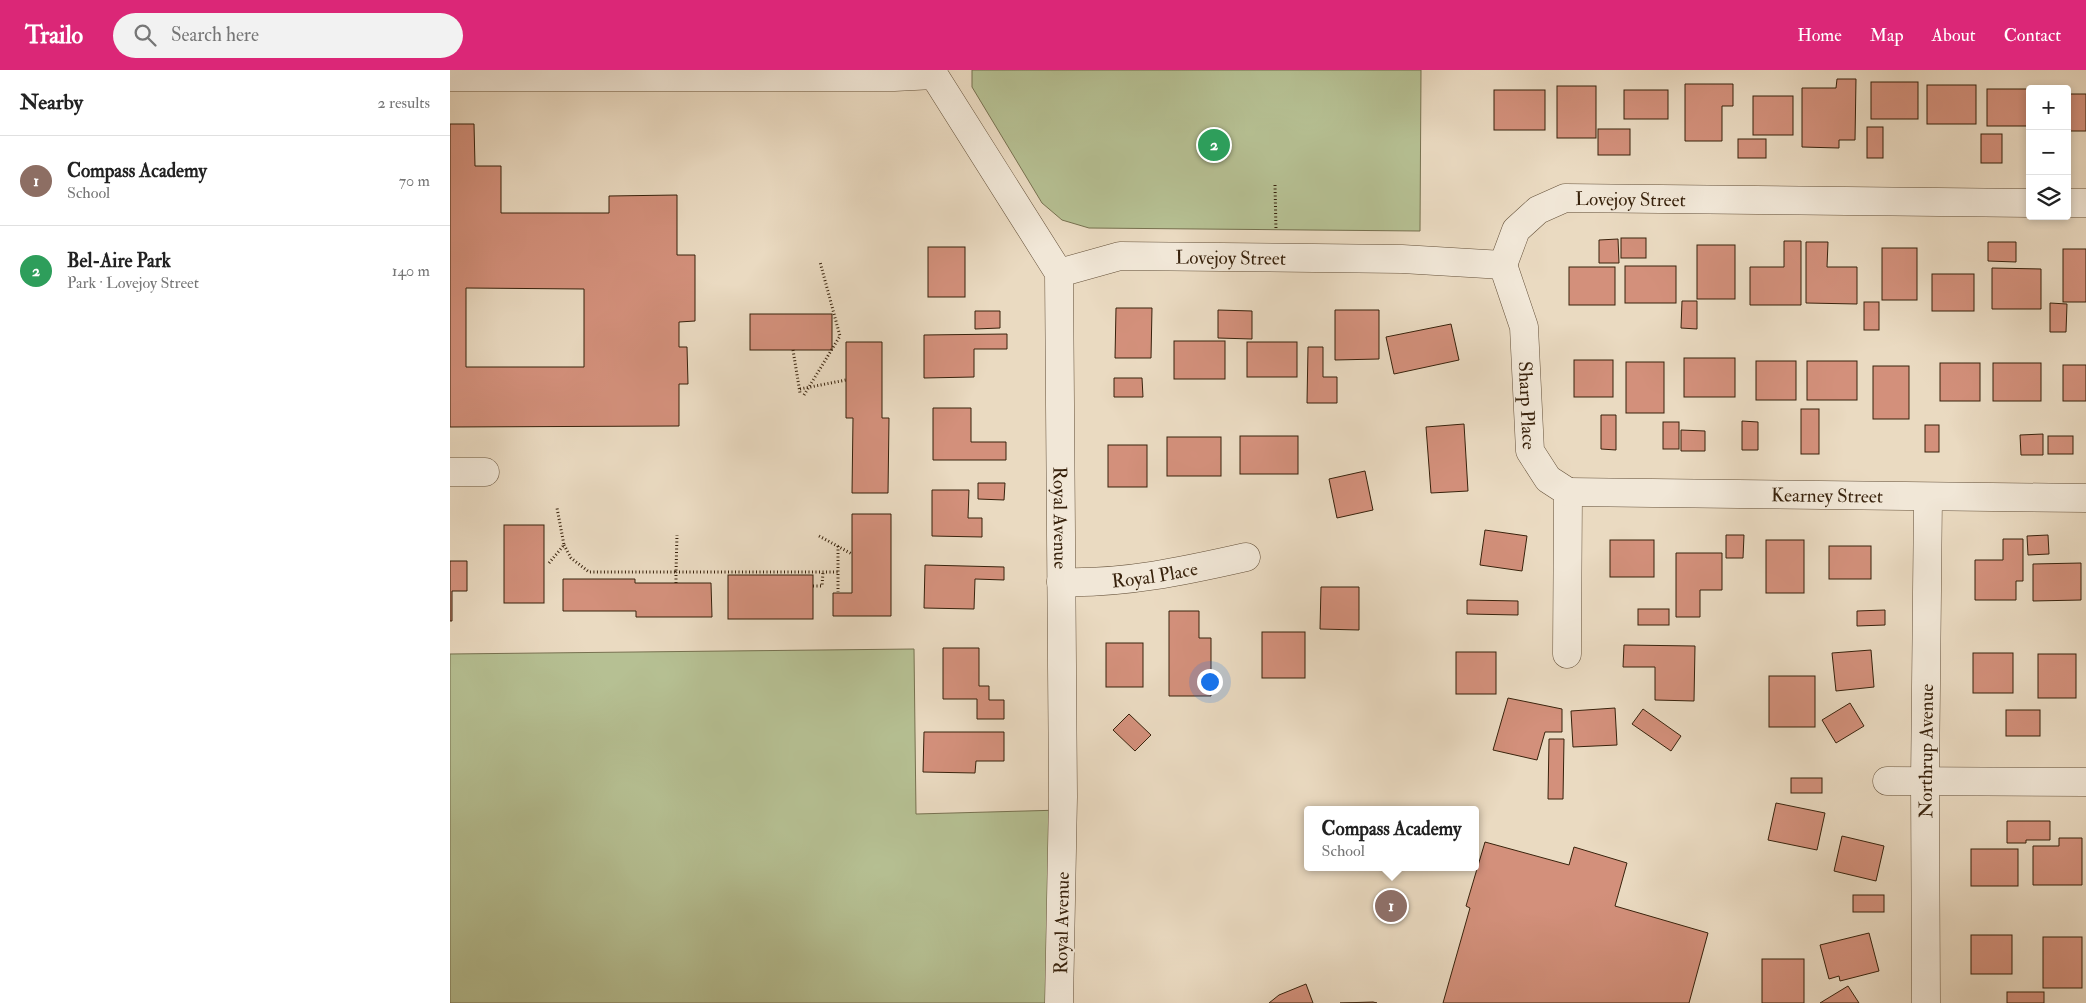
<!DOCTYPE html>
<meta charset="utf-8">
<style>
:root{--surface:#fff;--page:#f2f2f2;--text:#222;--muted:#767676;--line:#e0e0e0;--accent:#db2777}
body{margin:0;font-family:"IM FELL Double Pica",serif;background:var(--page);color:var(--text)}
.controls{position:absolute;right:15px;top:15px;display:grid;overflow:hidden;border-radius:5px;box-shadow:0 2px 8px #0003}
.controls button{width:45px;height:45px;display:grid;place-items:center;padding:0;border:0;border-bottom:1px solid var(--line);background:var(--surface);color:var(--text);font:25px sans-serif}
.you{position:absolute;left:759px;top:611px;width:18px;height:18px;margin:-12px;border:4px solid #fff;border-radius:50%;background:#1a73e8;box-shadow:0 0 0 8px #1a73e833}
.badge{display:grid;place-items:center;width:32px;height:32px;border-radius:50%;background:var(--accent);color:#fff;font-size:16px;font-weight:700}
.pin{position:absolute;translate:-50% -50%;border:2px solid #fff;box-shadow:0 1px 5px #0006}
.popup{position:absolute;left:854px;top:736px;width:175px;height:65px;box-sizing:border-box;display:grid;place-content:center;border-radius:5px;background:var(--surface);filter:drop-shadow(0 1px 4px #0005);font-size:16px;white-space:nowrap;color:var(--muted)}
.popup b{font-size:19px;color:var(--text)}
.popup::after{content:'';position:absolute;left:50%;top:100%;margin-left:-10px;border:10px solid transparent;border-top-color:var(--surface)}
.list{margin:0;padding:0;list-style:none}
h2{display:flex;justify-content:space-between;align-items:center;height:65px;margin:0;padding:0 20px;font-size:21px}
h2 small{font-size:16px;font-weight:400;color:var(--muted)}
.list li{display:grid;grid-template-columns:32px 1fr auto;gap:15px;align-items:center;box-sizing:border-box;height:90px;padding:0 20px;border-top:1px solid var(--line)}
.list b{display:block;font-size:19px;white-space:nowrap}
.list p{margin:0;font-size:16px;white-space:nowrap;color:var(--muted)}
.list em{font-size:16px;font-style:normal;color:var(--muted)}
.icon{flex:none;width:28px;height:28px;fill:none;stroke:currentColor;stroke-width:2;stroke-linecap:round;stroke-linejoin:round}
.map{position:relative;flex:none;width:1636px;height:933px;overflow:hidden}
header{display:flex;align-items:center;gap:30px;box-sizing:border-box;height:70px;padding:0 25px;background:var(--accent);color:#fff}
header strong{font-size:24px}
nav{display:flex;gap:28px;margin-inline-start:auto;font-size:18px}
.search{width:350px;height:45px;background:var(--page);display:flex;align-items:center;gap:12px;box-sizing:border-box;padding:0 18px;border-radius:28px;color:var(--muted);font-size:19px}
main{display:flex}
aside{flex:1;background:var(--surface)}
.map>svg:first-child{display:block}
</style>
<header>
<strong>Trailo</strong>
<div class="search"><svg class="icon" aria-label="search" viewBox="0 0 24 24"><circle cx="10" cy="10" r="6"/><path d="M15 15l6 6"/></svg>Search here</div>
<nav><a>Home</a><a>Map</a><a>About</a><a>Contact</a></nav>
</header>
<main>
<aside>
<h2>Nearby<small>2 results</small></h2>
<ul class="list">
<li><span class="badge" style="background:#8d6e63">1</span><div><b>Compass Academy</b><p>School</p></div><em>70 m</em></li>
<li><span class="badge" style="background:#2e9e5b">2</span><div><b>Bel-Aire Park</b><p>Park · Lovejoy Street</p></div><em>140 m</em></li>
</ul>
</aside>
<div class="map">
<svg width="1636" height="933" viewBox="0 0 1636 933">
<rect width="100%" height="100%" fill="#eadac1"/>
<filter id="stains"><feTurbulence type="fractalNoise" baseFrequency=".004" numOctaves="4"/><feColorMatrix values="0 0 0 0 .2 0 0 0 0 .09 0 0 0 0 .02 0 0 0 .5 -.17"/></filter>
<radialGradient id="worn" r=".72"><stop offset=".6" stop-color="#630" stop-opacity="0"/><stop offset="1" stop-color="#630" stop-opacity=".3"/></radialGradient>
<g fill="#b6c093" stroke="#777150">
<polygon points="522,0 971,0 970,161 639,158 612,150 592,133 522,17"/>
<polygon points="464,579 466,744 612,740 609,933 0,933 0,584"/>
</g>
<g fill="#d3907b" stroke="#38220c" fill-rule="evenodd">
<polygon points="1387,9 1406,9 1405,70 1389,70 1389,78 1352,77 1352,18 1386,18"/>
<rect x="1421" y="12" width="47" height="37"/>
<polygon points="1235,14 1283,14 1283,36 1272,36 1272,71 1235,71"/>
<rect x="1477" y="15" width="49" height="39"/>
<rect x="1107" y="16" width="39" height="52"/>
<rect x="1537" y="19" width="43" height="37"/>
<rect x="1044" y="20" width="51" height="40"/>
<rect x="1174" y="20" width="44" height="29"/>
<rect x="1617" y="24" width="19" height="37"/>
<rect x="1303" y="26" width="40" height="39"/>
<path d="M0 54H24L25 96H51V143H159V126L227 125V185H245V251L229 252V277H237L238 314H229V356L0 357ZM16 218 134 219V297H16Z"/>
<rect x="1417" y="57" width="16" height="31"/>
<rect x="1148" y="59" width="32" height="26"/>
<rect x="1531" y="64" width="21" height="29"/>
<rect x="1288" y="69" width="28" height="19"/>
<rect x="1171" y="168" width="25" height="20"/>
<polygon points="1168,169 1169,193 1149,193 1149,170"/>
<polygon points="1334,171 1351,171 1351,235 1300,235 1300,197 1334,197"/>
<polygon points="1356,172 1378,172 1377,197 1407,197 1407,234 1356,233"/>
<polygon points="1538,172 1566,172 1566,192 1538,191"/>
<rect x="1247" y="175" width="38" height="54"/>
<rect x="478" y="177" width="37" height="50"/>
<rect x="1432" y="178" width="35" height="52"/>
<rect x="1613" y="179" width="23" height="53"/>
<rect x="1175" y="196" width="51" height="37"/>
<rect x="1119" y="197" width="46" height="38"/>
<polygon points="1542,198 1591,199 1591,239 1542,239"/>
<rect x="1482" y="204" width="42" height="37"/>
<polygon points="1232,231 1247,231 1247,259 1231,258"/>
<rect x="1414" y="232" width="15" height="28"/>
<polygon points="1600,233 1617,234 1616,262 1600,262"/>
<polygon points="666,238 702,238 701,288 665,288"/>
<polygon points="768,240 802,241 802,269 768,268"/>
<polygon points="885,240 929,240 929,289 885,290"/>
<polygon points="525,241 550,241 550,258 525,259"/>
<rect x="300" y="244" width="82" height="36"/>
<polygon points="1001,254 1009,290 944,304 936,267"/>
<polygon points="557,264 557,279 524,279 524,307 474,308 474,265"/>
<rect x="724" y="271" width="51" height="38"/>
<polygon points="396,272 432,272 432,348 439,348 438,423 402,423 403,348 396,348"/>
<rect x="797" y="272" width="50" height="35"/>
<polygon points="858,277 873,277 873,307 887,307 887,333 857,333"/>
<rect x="1234" y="288" width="51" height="39"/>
<rect x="1124" y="290" width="39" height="37"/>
<rect x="1306" y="291" width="40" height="39"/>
<rect x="1357" y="291" width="50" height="39"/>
<rect x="1176" y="292" width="38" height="51"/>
<rect x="1490" y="293" width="40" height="38"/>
<rect x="1543" y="293" width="48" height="38"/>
<rect x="1613" y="295" width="23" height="36"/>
<rect x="1423" y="296" width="36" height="53"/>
<polygon points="664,308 692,308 693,327 664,327"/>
<polygon points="483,338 521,338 521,372 556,372 556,390 483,390"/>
<rect x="1351" y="339" width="18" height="45"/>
<polygon points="1151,345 1166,345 1166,380 1151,379"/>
<polygon points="1292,351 1308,352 1308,380 1292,380"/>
<rect x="1213" y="352" width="16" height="27"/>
<polygon points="1014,354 1018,421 981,423 976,357"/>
<rect x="1475" y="355" width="14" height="27"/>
<polygon points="1231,360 1255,361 1255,381 1231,381"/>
<polygon points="1593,364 1593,385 1571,385 1570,365"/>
<rect x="790" y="366" width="58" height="38"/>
<rect x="1598" y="366" width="25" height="18"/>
<rect x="717" y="367" width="54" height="39"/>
<rect x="658" y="375" width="39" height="42"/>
<polygon points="915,401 923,440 887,448 879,409"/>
<polygon points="528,413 555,413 554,430 528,429"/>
<polygon points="482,420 519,420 518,448 532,448 532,467 482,466"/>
<polygon points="402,444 441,444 441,546 383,546 383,523 402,523"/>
<rect x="54" y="455" width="40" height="78"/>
<polygon points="1035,460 1077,466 1072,501 1030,495"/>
<polygon points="1276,465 1294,465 1293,488 1276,488"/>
<polygon points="1598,465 1599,484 1578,485 1577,466"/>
<polygon points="1553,469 1573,469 1573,511 1566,511 1566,530 1525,530 1525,490 1553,490"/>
<rect x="1160" y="470" width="44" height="37"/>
<rect x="1316" y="470" width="38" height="53"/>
<rect x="1379" y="476" width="42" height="33"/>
<polygon points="1226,483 1272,483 1272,520 1250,520 1250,547 1226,547"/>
<polygon points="0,491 17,491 17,521 2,521 2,551 0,551"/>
<polygon points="1631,493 1631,530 1583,531 1583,494"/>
<polygon points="475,495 554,497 554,510 525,509 524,539 474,538"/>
<rect x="278" y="505" width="85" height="44"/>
<polygon points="113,509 185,509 185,513 261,513 262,547 186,547 186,541 113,541"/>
<polygon points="871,517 909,517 909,560 870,559"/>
<polygon points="1017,530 1068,531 1068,545 1017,544"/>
<rect x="1188" y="539" width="31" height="16"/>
<polygon points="1435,540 1435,555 1407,556 1407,541"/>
<polygon points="719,541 749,541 749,568 761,568 761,626 719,626"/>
<rect x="812" y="562" width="43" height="46"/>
<rect x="656" y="573" width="37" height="44"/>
<polygon points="1174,575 1245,576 1244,631 1205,630 1205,597 1173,597"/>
<polygon points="493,578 529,578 529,616 539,616 539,630 554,630 554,649 527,649 527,629 493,629"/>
<polygon points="1421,580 1424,617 1386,621 1382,583"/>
<rect x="1006" y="582" width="40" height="42"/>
<rect x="1523" y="583" width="40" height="40"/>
<rect x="1588" y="584" width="38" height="44"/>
<rect x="1319" y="606" width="46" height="51"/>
<polygon points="1058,628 1112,639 1112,662 1095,662 1087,690 1043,680"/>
<polygon points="1400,633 1414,656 1386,673 1372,650"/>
<polygon points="1165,638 1167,675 1123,677 1121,641"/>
<polygon points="1193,639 1231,666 1221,681 1182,654"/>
<rect x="1556" y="640" width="34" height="26"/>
<polygon points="679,644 701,665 685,681 663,660"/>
<polygon points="474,662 554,662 554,691 526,691 525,703 473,702"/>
<polygon points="1099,669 1114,669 1113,729 1098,729"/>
<rect x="1341" y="708" width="31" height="15"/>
<polygon points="1326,733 1375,743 1367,780 1318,770"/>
<polygon points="1557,751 1600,751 1600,770 1576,770 1576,773 1557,773"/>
<polygon points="1392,766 1434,776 1426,811 1384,801"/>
<polygon points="1609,768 1632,768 1632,815 1583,815 1583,776 1609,776"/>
<polygon points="1035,772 1119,795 1124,777 1177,793 1165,836 1258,863 1239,933 993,933 1020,838 1016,836"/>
<rect x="1521" y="779" width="47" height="37"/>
<rect x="1403" y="825" width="31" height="17"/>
<polygon points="1419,863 1429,901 1390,911 1389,906 1379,909 1370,875"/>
<rect x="1521" y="865" width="41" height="39"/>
<rect x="1593" y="867" width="39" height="51"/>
<rect x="1312" y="889" width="42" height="44"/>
<polygon points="856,914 863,933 819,933 829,925"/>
<polygon points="1398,916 1409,933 1370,933"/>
<rect x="1557" y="922" width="37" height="11"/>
<polygon points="923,932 927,933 890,933"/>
</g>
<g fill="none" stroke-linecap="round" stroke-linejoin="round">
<defs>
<g id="minor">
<path id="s1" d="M484 5 609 203 613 727 609 933"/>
<polyline points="0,7 444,7 484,5"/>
<polyline points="1617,133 1636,133"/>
<path id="s2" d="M1053 195 1066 160 1088 140 1115 128 1580 133"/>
<path id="s3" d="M1053 195 1074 257 1080 381 1098 409 1118 422 1117 584"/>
<path id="s4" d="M609 203 670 186 952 189 1053 195"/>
<polyline points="0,402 35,402"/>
<path id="s5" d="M1118 422 1636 428"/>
<path id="s6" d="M611 512C674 514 734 501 796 487"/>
<polyline points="1437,711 1636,712"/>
<path id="s7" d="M1476 933 1475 711 1478 427"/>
</g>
</defs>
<use href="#minor" stroke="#645039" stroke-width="29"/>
<g stroke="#38220c" stroke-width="3" stroke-dasharray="1 2.5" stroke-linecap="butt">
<polyline points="825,115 826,160"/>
<polyline points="343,280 350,323"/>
<polyline points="350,319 396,310"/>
<polyline points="354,325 390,266 370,192"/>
<polyline points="369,466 402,484"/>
<polyline points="114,475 121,488 139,502 226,502 227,465"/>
<polyline points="388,476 388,502"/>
<polyline points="99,493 114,475 107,438"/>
<polyline points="226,513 226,502 388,502 388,522"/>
<polyline points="363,516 372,516 373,502"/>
</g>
<use href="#minor" stroke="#f1e7d7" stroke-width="28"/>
</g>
<g text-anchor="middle" stroke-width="4.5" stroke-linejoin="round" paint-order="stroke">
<g font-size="19" fill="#38220c" stroke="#f1e7d7">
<text dy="7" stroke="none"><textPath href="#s2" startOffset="162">Lovejoy Street</textPath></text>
<text dy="7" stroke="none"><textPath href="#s4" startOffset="174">Lovejoy Street</textPath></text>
<text dy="7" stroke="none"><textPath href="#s3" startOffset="144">Sharp Place</textPath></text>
<text dy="7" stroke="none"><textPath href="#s5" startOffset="259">Kearney Street</textPath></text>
<text dy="7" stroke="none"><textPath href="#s1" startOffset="479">Royal Avenue</textPath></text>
<text dy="7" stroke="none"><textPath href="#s6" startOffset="94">Royal Place</textPath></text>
<text dy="7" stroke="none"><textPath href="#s7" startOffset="252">Northrup Avenue</textPath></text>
<text transform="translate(611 853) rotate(-89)" y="7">Royal Avenue</text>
</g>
</g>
<rect width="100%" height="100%" filter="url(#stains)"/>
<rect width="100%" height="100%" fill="url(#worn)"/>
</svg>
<div class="controls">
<button>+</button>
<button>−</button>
<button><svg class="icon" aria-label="layers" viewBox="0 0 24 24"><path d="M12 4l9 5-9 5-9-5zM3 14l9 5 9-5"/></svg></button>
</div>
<div class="you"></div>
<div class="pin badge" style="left:941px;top:836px;background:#8d6e63">1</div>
<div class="popup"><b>Compass Academy</b>School</div>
<div class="pin badge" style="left:764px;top:75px;background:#2e9e5b">2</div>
</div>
</main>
